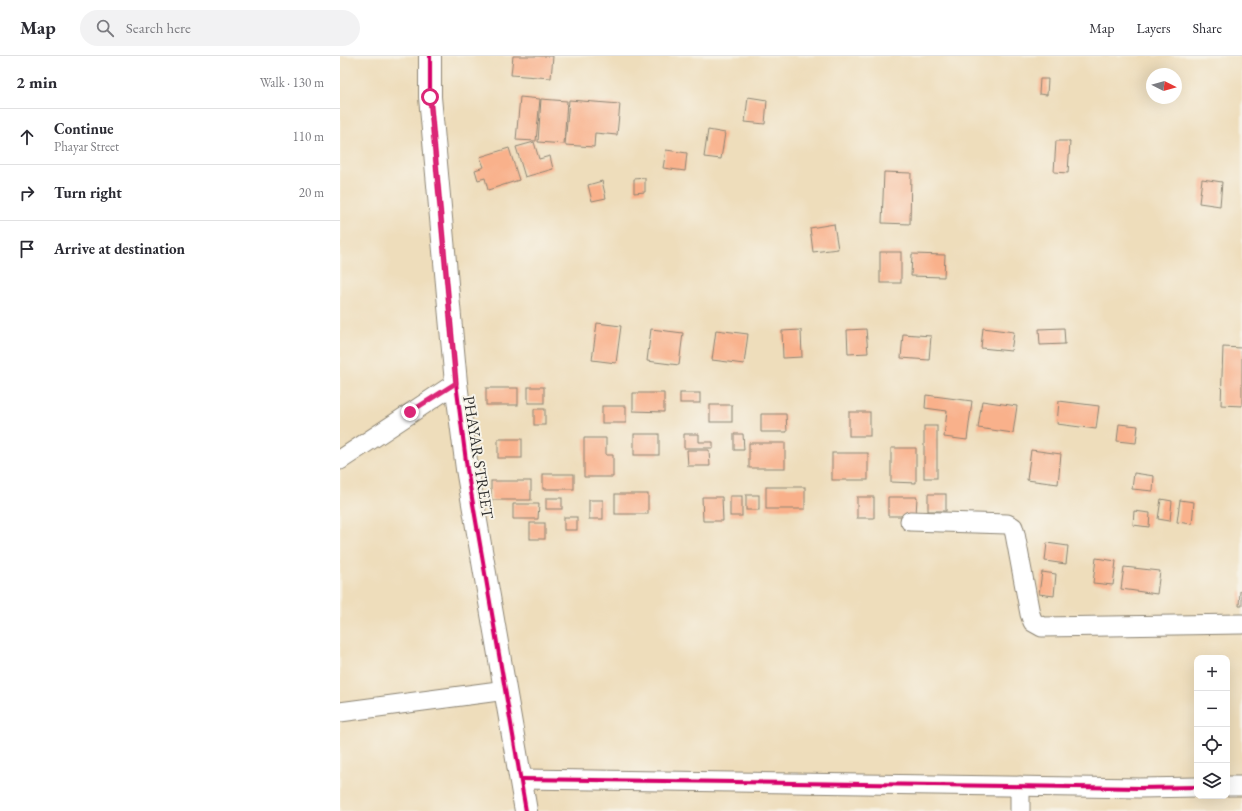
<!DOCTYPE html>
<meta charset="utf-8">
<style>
:root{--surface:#fff;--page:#f2f2f3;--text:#2b2b33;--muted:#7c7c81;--line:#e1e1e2}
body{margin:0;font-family:"EB Garamond",serif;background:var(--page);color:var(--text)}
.controls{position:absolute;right:12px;bottom:12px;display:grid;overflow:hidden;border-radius:8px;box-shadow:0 4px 16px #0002}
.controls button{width:36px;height:36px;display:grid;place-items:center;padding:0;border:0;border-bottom:1px solid var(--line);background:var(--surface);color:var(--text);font:20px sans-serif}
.compass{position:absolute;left:806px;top:12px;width:36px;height:36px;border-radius:50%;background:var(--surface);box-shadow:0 4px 16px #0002;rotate:96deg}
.stop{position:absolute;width:12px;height:12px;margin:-9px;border:3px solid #db2777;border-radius:50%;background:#fff}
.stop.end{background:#db2777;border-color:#fff;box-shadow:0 1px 4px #0008}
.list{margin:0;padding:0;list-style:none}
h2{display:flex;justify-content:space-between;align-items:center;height:52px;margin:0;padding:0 16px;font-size:17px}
h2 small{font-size:13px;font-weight:400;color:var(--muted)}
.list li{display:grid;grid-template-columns:26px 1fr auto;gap:12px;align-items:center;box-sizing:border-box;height:56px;padding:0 16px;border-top:1px solid var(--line)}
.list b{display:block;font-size:15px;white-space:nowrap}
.list p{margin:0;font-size:13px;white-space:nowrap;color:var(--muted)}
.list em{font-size:13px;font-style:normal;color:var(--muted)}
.icon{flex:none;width:22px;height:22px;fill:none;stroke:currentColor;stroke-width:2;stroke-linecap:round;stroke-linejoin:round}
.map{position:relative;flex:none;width:902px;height:755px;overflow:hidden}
header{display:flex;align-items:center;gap:24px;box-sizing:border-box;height:56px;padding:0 20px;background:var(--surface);border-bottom:1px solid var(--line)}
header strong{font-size:19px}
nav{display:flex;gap:22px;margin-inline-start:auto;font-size:14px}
.search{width:280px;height:36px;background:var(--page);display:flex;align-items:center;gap:10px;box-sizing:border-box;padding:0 14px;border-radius:22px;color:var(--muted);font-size:15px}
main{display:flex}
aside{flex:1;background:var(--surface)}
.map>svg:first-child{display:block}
</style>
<header>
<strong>Map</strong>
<div class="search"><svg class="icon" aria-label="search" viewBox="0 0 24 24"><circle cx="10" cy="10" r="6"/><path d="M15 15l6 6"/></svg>Search here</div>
<nav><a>Map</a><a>Layers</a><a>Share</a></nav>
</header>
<main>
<aside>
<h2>2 min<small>Walk · 130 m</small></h2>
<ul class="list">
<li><svg class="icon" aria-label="ahead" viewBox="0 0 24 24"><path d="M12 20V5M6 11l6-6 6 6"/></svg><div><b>Continue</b><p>Phayar Street</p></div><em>110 m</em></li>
<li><svg class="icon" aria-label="right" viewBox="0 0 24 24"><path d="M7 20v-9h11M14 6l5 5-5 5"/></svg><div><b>Turn right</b></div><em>20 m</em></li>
<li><svg class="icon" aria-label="arrive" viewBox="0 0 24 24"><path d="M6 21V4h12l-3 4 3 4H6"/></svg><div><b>Arrive at destination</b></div></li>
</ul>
</aside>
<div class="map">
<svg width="902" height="755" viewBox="0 0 902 755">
<rect width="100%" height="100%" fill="#f7f3e8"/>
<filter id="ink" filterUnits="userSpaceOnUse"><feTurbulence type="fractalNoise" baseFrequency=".025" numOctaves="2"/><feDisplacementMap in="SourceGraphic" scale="8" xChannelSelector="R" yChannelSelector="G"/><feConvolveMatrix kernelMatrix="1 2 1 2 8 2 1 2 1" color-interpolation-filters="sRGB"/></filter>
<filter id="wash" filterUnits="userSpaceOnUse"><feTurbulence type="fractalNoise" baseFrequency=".012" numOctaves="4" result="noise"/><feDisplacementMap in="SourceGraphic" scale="16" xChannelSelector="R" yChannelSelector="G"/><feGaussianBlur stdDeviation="0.9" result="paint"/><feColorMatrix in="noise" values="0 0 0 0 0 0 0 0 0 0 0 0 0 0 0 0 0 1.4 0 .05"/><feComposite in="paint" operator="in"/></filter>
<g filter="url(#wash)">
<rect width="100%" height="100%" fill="#edb"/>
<g id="blocks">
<g fill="#f9b18b">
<polygon points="173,0 213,0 211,22 171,19"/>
<polygon points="700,23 708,23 707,39 699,38"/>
<polygon points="180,41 200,43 196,85 176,84"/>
<polygon points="408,41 427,44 425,68 405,66"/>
<polygon points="201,43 227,45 224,88 198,86"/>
<polygon points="229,44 280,48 277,79 255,77 254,91 225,89"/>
<polygon points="368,74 385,77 381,103 364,101"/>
<polygon points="716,85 730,85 728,117 714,116"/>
<polygon points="194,86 199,103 210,100 213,113 185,121 176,91"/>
<polygon points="169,92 179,124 148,134 145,122 138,124 135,114 144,111 140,101"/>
<polygon points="326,94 347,97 345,115 323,112"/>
<polygon points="544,116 571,117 570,168 542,167"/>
<polygon points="305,122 305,136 294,137 294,123"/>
<polygon points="862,123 882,126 880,150 859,147"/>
<polygon points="262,125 266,142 252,145 248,129"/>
<polygon points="494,168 498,193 473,196 470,172"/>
<rect x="540" y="196" width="21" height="31"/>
<polygon points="572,198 605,199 604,221 571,220"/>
<polygon points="257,267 281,270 276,307 252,304"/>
<polygon points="643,272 674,276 671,295 641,292"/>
<polygon points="724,272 725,288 700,289 699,273"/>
<polygon points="311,273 343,277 339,309 307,305"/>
<polygon points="526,273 528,297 508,298 507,274"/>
<polygon points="376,274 408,278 404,308 372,304"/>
<polygon points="461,274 462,301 443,302 442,275"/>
<polygon points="563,278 591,280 589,304 561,302"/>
<polygon points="883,291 902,292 902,350 881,349"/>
<rect x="188" y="331" width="16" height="16"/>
<rect x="146" y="332" width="32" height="17"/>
<polygon points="293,337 324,337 324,356 293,355"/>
<rect x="340" y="337" width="20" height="10"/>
<polygon points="586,339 632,345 627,384 604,381 607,355 585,352"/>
<polygon points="642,345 677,350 673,377 638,372"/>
<polygon points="719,345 759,350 756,373 717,368"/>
<rect x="370" y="349" width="22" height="17"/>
<rect x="262" y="350" width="24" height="17"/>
<rect x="194" y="353" width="11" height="16"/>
<rect x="509" y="356" width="21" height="24"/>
<polygon points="421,358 446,358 447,376 421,376"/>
<polygon points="779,368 798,370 796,387 777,385"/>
<rect x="584" y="370" width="13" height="52"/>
<rect x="294" y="378" width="25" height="21"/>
<polygon points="344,378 359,378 359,386 373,386 373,392 344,392"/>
<polygon points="394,378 403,378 404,394 394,394"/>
<polygon points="244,382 266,382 266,399 273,399 273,421 244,421"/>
<rect x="158" y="383" width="24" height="19"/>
<rect x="409" y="387" width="36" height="25"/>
<polygon points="551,392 576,392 576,427 551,426"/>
<polygon points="347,394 369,394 370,410 348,410"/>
<polygon points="691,394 721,398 718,428 687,424"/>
<rect x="492" y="397" width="36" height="27"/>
<polygon points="794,417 814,420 813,435 792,433"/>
<rect x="203" y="418" width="31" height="15"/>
<rect x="151" y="425" width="40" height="19"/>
<rect x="426" y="431" width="39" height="22"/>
<rect x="275" y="438" width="33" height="20"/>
<rect x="588" y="438" width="18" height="17"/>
<rect x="406" y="439" width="13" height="15"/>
<rect x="390" y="440" width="12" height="20"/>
<polygon points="362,441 382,441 383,465 363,465"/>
<rect x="517" y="441" width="17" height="21"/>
<polygon points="548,441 577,441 576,460 548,460"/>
<rect x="206" y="442" width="16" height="11"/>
<polygon points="821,443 832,445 830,465 818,463"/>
<rect x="249" y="444" width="14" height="19"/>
<polygon points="840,444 854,446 852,468 837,466"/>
<polygon points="173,448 199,448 198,463 173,463"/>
<polygon points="794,455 810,457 809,471 793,469"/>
<rect x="224" y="461" width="13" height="13"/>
<rect x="190" y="467" width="15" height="16"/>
<polygon points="707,487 728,490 726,508 705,505"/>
<polygon points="756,502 776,505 773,529 753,527"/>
<polygon points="784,511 820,515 817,538 781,533"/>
<polygon points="702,516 716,518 714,540 699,538"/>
<polygon points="900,535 902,535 902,550 899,550"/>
</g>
</g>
</g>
<g filter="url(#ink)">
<use href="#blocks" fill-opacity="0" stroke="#8c8473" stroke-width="1"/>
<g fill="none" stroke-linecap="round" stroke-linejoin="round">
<defs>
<g id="street">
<polyline points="0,404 116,327"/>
<polyline points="570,465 667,468 673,471 675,478 690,558 693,566 702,571 902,568"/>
<polyline points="0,656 166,634"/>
<polyline points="182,723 800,732 857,731"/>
<polyline points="887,730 902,730"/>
<polyline points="680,755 680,730"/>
</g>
<polyline id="secondary" points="90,0 90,41 116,327 127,413 186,755"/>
</defs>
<use href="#street" stroke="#8c8473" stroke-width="21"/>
<use href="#secondary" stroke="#8c8473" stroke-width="24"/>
<use href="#street" stroke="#fff" stroke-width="19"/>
<use href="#secondary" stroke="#fff" stroke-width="22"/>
<defs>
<g id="cycleway">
<polyline points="90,0 90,41 116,327 127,413 186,755"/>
<polyline points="182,723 800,732 857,731"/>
</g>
</defs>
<use href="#cycleway" stroke="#f7f3e8" stroke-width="6"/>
<use href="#cycleway" stroke="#d6006c" stroke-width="4"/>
</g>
</g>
<g fill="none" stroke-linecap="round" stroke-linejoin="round" filter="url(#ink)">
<polyline stroke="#db2777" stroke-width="5" points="70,356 116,327 90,41"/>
</g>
<g text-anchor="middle" stroke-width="4" stroke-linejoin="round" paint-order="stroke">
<g font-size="16" fill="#2b2b2b" stroke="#f7f3e8">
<text transform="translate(139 401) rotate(81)" y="6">PHAYAR STREET</text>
</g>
</g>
</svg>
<div class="controls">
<button>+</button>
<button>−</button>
<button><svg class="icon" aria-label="locate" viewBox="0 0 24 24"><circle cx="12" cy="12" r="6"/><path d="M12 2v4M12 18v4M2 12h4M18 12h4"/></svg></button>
<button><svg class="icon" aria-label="layers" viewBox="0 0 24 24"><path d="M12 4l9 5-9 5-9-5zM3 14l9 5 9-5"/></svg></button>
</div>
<svg class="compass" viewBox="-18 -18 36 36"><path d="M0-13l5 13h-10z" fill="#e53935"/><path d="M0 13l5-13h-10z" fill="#7c7c81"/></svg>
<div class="stop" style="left:90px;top:41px"></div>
<div class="stop end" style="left:70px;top:356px"></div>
</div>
</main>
